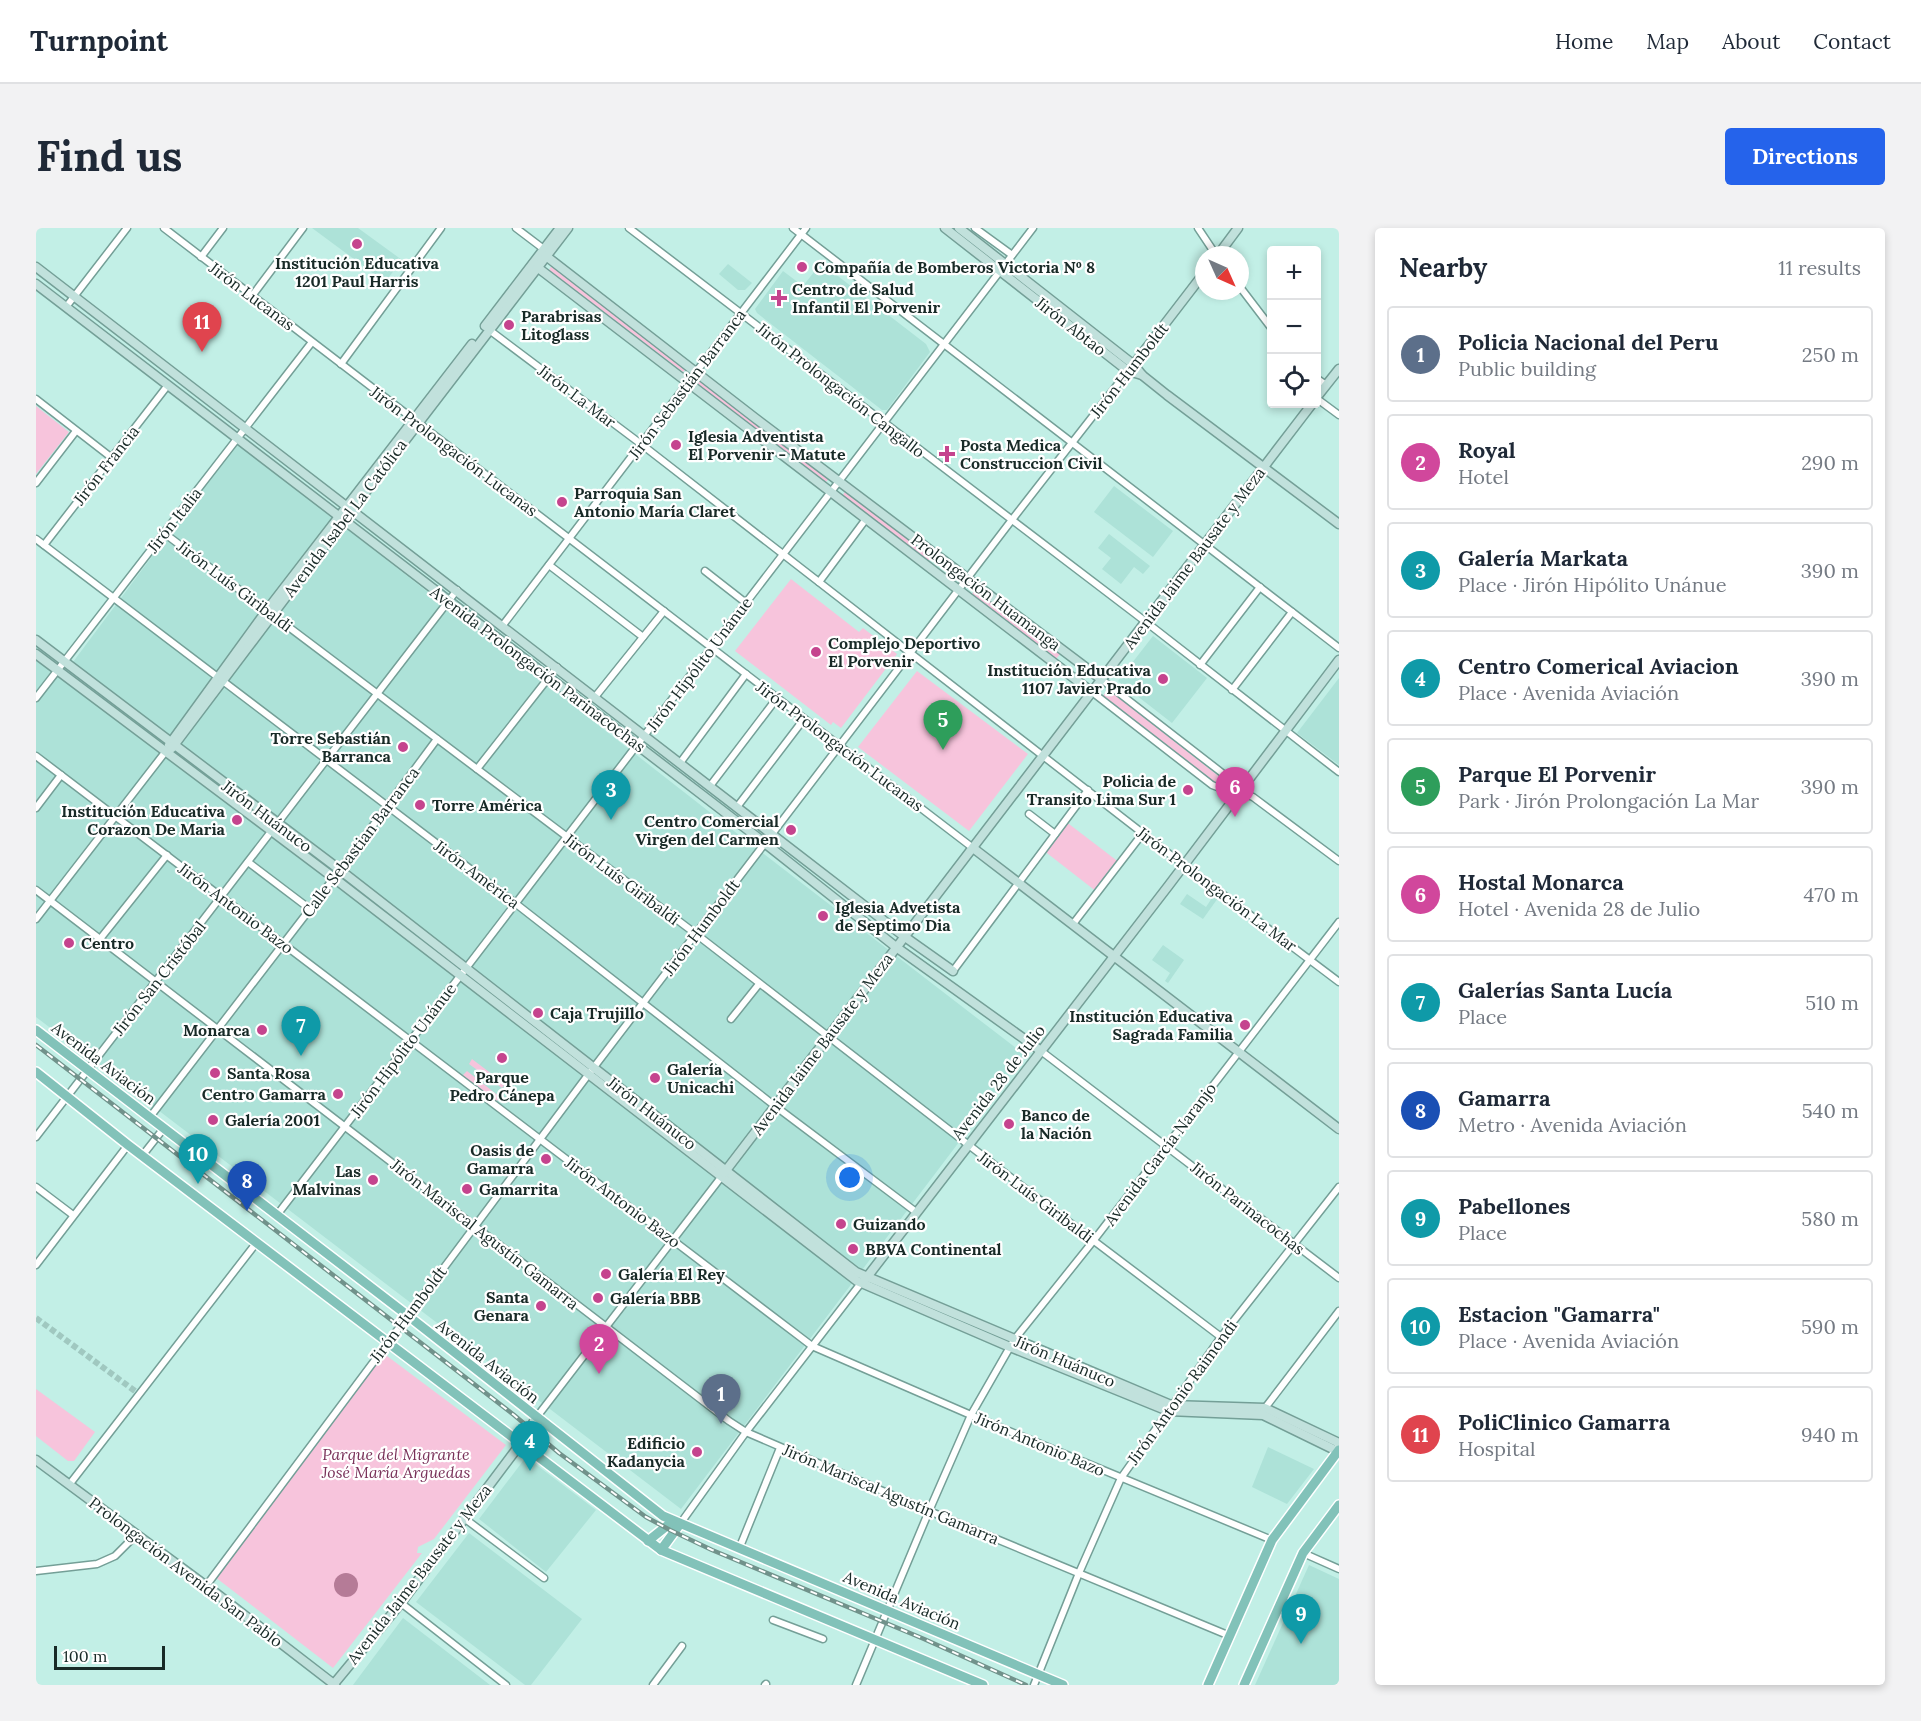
<!DOCTYPE html>
<meta charset="utf-8">
<style>
:root{--surface:#fff;--page:#f2f2f3;--text:#1f2937;--muted:#747a83;--line:#e0e1e3;--accent:#2563eb}
body{margin:0;font-family:Lora,serif;background:var(--page);color:var(--text)}
.controls{position:absolute;right:18px;top:18px;display:grid;overflow:hidden;border-radius:6px;box-shadow:0 3px 9px #0003}
.controls button{width:54px;height:54px;display:grid;place-items:center;padding:0;border:0;border-bottom:2px solid var(--line);background:var(--surface);color:var(--text);font:30px sans-serif}
.compass{position:absolute;left:1159px;top:18px;width:54px;height:54px;border-radius:50%;background:var(--surface);box-shadow:0 3px 9px #0003;rotate:135deg}
.scale{position:absolute;left:18px;bottom:15px;width:111px;box-sizing:border-box;padding-left:6px;border:3px solid #182a27;border-top:0;font-size:16px;line-height:21px;white-space:nowrap;color:#182a27;-webkit-text-stroke:4px #fff;paint-order:stroke}
.you{position:absolute;left:814px;top:950px;width:21px;height:21px;margin:-15px;border:4px solid #fff;border-radius:50%;background:#1a73e8;box-shadow:0 0 0 9px #1a73e833}
.badge{display:grid;place-items:center;width:39px;height:39px;border-radius:50%;background:var(--accent);color:#fff;font-size:20px;font-weight:700}
.pin{position:absolute;translate:-50% -50px;filter:drop-shadow(0 2px 3px #0008)}
.pin::after{content:'';position:absolute;top:32px;width:21px;height:18px;background:inherit;clip-path:polygon(0 0,100% 0,50% 100%)}
.list{margin:0;padding:0;list-style:none}
h2{display:flex;justify-content:space-between;align-items:center;height:78px;margin:0;padding:0 24px;font-size:26px}
h2 small{font-size:20px;font-weight:400;color:var(--muted)}
.list li{display:grid;grid-template-columns:39px 1fr auto;gap:18px;align-items:center;box-sizing:border-box;height:96px;margin:0 12px 12px;padding:0 12px;border:2px solid var(--line);border-radius:6px}
.list b{display:block;font-size:22px;white-space:nowrap}
.list p{margin:0;font-size:20px;white-space:nowrap;color:var(--muted)}
.list em{font-size:20px;font-style:normal;color:var(--muted)}
.icon{flex:none;width:33px;height:33px;fill:none;stroke:currentColor;stroke-width:2;stroke-linecap:round;stroke-linejoin:round}
.map{position:relative;flex:none;width:1303px;height:1457px;overflow:hidden;border-radius:6px}
header{display:flex;align-items:center;gap:36px;box-sizing:border-box;height:84px;padding:0 30px;background:var(--surface);border-bottom:2px solid var(--line)}
header strong{font-size:28px}
nav{display:flex;gap:33px;margin-inline-start:auto;font-size:21px}
.intro{display:flex;align-items:center;justify-content:space-between;box-sizing:border-box;height:144px;padding:0 36px}
h1{margin:0;font-size:42px}
.button{padding:15px 27px;border-radius:6px;background:var(--accent);color:#fff;font-size:21px;font-weight:700}
main{display:flex;gap:36px;padding:0 36px}
aside{flex:1;background:var(--surface);border-radius:6px;box-shadow:0 3px 9px #0003}
.map>svg:first-child{display:block}
</style>
<header>
<strong>Turnpoint</strong>
<nav><a>Home</a><a>Map</a><a>About</a><a>Contact</a></nav>
</header>
<div class="intro"><h1>Find us</h1><a class="button">Directions</a></div>
<main>
<div class="map">
<svg width="1303" height="1457" viewBox="0 0 1303 1457">
<rect width="100%" height="100%" fill="#c2efe6"/>
<g fill="#ade2d8">
<polygon points="276,0 322,0 366,32 349,54"/>
<polygon points="785,35 890,116 894,124 851,182 846,182 721,85 719,81 747,43 767,58"/>
<polygon points="692,36 716,55 709,62 702,62 683,46"/>
<polygon points="201,215 694,600 989,827 645,1281 0,789 0,419 31,442"/>
<polygon points="1078,258 1137,303 1117,329 1058,284"/>
<polygon points="1073,306 1114,338 1107,346 1098,339 1085,356 1066,341 1075,330 1062,320"/>
<polygon points="1117,408 1171,450 1136,495 1082,453"/>
<polygon points="1303,450 1303,537 1261,505"/>
<polygon points="1151,666 1170,679 1178,667 1182,670 1167,691 1144,676"/>
<polygon points="1127,717 1148,732 1132,755 1129,753 1134,745 1116,732"/>
<polygon points="1232,1219 1278,1241 1251,1276 1216,1259"/>
<polygon points="490,1229 560,1282 510,1344 443,1291"/>
<polygon points="433,1305 546,1391 495,1457 489,1457 380,1374"/>
<polygon points="1273,1337 1303,1351 1303,1457 1219,1457"/>
<polygon points="367,1390 454,1457 317,1457"/>
</g>
<g fill="#f7c4dc">
<polygon points="517,36 652,139 647,144 513,42"/>
<polygon points="666,150 795,248 790,254 661,157"/>
<polygon points="0,178 33,204 0,246"/>
<polygon points="811,260 896,329 892,333 810,270 807,267"/>
<polygon points="755,351 823,404 827,400 861,426 805,500 797,494 795,497 699,423"/>
<polygon points="942,358 1025,425 1019,432 936,366"/>
<polygon points="881,443 992,526 933,603 822,519"/>
<polygon points="1072,461 1185,550 1180,556 1067,468"/>
<polygon points="1029,593 1084,635 1061,664 1007,622"/>
<polygon points="436,831 469,856 466,860 433,836"/>
<polygon points="431,843 464,869 460,874 426,848"/>
<polygon points="347,1125 470,1217 398,1311 382,1319 381,1325 386,1325 297,1440 179,1349"/>
<polygon points="0,1161 59,1204 38,1233 32,1233 0,1208"/>
</g>
<circle fill="#b57b97" cx="310" cy="1357" r="12"/>
<g fill="none" stroke-linecap="round" stroke-linejoin="round">
<polyline stroke="#a0c8c0" stroke-width="6" stroke-dasharray="6 3" stroke-linecap="butt" points="0,1090 103,1166"/>
<defs>
<g id="street">
<polyline points="128,0 937,620"/>
<polyline points="480,0 509,22"/>
<polyline points="593,0 1110,394 1303,544"/>
<polyline points="757,0 1303,420"/>
<polyline points="939,0 976,27"/>
<polyline points="1162,0 1180,27"/>
<polyline points="165,29 187,0"/>
<polyline points="1204,59 1236,101"/>
<polyline points="216,68 267,0"/>
<polyline points="30,79 91,0"/>
<polyline points="452,101 605,216 1136,628 1303,754"/>
<polyline points="305,136 405,0"/>
<polyline points="1280,150 1290,157"/>
<polyline points="1280,170 1303,187"/>
<polyline points="0,171 76,230"/>
<polyline points="0,255 40,203"/>
<polyline points="128,305 660,706 996,966 1185,1109"/>
<polyline points="0,311 479,675 739,878 880,984"/>
<polyline points="8,317 132,157"/>
<polyline points="513,337 607,409"/>
<polyline points="669,343 710,375"/>
<polyline points="783,354 830,291"/>
<polyline points="467,397 770,0"/>
<polyline points="1164,437 1224,359"/>
<polyline points="1065,451 1190,548 1203,563"/>
<polyline points="1196,462 1256,384"/>
<path d="M1056 464 1176 557C1189 563 1204 563 1217 569L1303 633"/>
<polyline points="559,469 628,383"/>
<polyline points="0,470 276,114"/>
<polyline points="0,528 776,1118 944,1191 1236,1312"/>
<polyline points="644,535 710,446"/>
<polyline points="441,541 521,439"/>
<polyline points="674,558 741,470"/>
<polyline points="701,579 768,491"/>
<polyline points="0,580 25,547"/>
<polyline points="993,586 1019,606"/>
<polyline points="212,634 274,681"/>
<polyline points="0,662 693,1193 710,1204 893,1283 1194,1408"/>
<polyline points="0,691 130,523"/>
<polyline points="1037,696 1107,605"/>
<polyline points="64,711 131,627"/>
<polyline points="917,743 1052,562"/>
<polyline points="695,791 723,756"/>
<polyline points="1005,823 1303,1050"/>
<polyline points="114,889 304,642 401,511"/>
<polyline points="0,909 421,362"/>
<polyline points="106,928 128,900"/>
<polyline points="0,959 37,987"/>
<polyline points="241,987 997,0"/>
<polyline points="0,1037 92,917"/>
<polyline points="1229,1180 1303,1083"/>
<polyline points="500,1190 686,948"/>
<polyline points="33,1257 221,1014"/>
<polyline points="428,1290 508,1350"/>
<polyline points="644,1296 710,1204 825,1055"/>
<polyline points="703,1321 744,1220"/>
<polyline points="1267,1325 1303,1341"/>
<polyline points="0,1343 61,1336 79,1328 100,1307"/>
<polyline points="170,1358 552,847 975,293 1092,143"/>
<polyline points="365,1375 470,1457"/>
<polyline points="737,1392 787,1411"/>
<polyline points="617,1457 646,1418"/>
<polyline points="729,1457 730,1456"/>
<polyline points="820,1457 893,1283 935,1187 978,1112 1058,1012 1303,694"/>
<polyline points="998,1457 1043,1345 1085,1250 1185,1109 1303,959"/>
</g>
<g id="secondary">
<polyline points="909,0 1092,143 1106,147"/>
<polyline points="923,0 1098,137 1106,147 1131,167 1303,296"/>
<polyline points="1182,27 1202,0"/>
<polyline points="510,28 719,190 1065,451"/>
<polyline points="497,36 1056,464"/>
<polyline points="0,39 869,709 917,743"/>
<polyline points="0,56 721,609 860,719 1005,823"/>
<polyline points="449,98 524,0"/>
<polyline points="1095,140 1168,45"/>
<polyline points="1280,170 1303,141"/>
<polyline points="0,412 304,642 820,1044 1135,1177 1229,1180 1303,1215"/>
<polyline points="0,426 298,650 821,1053 974,1119 1132,1183 1227,1187 1303,1224"/>
<polyline points="133,517 231,382 436,116"/>
<polyline points="136,520 302,300 532,0"/>
<polyline points="937,620 1303,901"/>
<polyline points="688,945 1276,176"/>
<polyline points="828,1053 1133,657 1303,432"/>
<polyline points="0,1232 181,1366 299,1457"/>
<polyline points="297,1457 365,1375 485,1215 500,1190"/>
</g>
<g id="primary">
<polyline points="0,802 371,1087 627,1288 1027,1457"/>
<polyline points="0,844 92,917 625,1322 947,1457"/>
<polyline points="612,1313 632,1297 643,1296"/>
<polyline points="625,1322 644,1296"/>
<polyline points="1172,1457 1236,1312 1303,1222"/>
<polyline points="1208,1457 1267,1325 1303,1277"/>
</g>
</defs>
<use href="#street" stroke="#749f97" stroke-width="9"/>
<use href="#secondary" stroke="#749f97" stroke-width="11"/>
<use href="#primary" stroke="#fff" stroke-width="12"/>
<use href="#street" stroke="#fff" stroke-width="6"/>
<use href="#secondary" stroke="#c1e1dc" stroke-width="8"/>
<use href="#primary" stroke="#82c2b9" stroke-width="9"/>
<defs>
<polyline id="rail" points="0,817 478,1187 523,1225 610,1289 634,1302 676,1322 888,1411 990,1457"/>
</defs>
<use href="#rail" stroke="#71928b" stroke-width="4.5"/>
<use href="#rail" stroke="#fff" stroke-width="2" stroke-dasharray="7" stroke-linecap="butt"/>
</g>
<g fill="#c5448e" stroke="#fff" stroke-width="2">
<circle cx="321" cy="16" r="6"/>
<circle cx="766" cy="39" r="6"/>
<path d="M740 61h6v6h6v6h-6v6h-6v-6h-6v-6h6z"/>
<circle cx="473" cy="97" r="6"/>
<circle cx="640" cy="217" r="6"/>
<path d="M908 217h6v6h6v6h-6v6h-6v-6h-6v-6h6z"/>
<circle cx="526" cy="274" r="6"/>
<circle cx="780" cy="424" r="6"/>
<circle cx="1127" cy="451" r="6"/>
<circle cx="367" cy="519" r="6"/>
<circle cx="1152" cy="562" r="6"/>
<circle cx="384" cy="577" r="6"/>
<circle cx="201" cy="592" r="6"/>
<circle cx="755" cy="602" r="6"/>
<circle cx="787" cy="688" r="6"/>
<circle cx="33" cy="715" r="6"/>
<circle cx="502" cy="785" r="6"/>
<circle cx="1209" cy="797" r="6"/>
<circle cx="226" cy="802" r="6"/>
<circle cx="466" cy="830" r="6"/>
<circle cx="179" cy="845" r="6"/>
<circle cx="619" cy="850" r="6"/>
<circle cx="302" cy="866" r="6"/>
<circle cx="177" cy="892" r="6"/>
<circle cx="973" cy="896" r="6"/>
<circle cx="510" cy="931" r="6"/>
<circle cx="337" cy="952" r="6"/>
<circle cx="431" cy="961" r="6"/>
<circle cx="805" cy="996" r="6"/>
<circle cx="817" cy="1021" r="6"/>
<circle cx="570" cy="1046" r="6"/>
<circle cx="562" cy="1070" r="6"/>
<circle cx="505" cy="1078" r="6"/>
<circle cx="661" cy="1224" r="6"/>
</g>
<g text-anchor="middle" stroke-width="4.5" stroke-linejoin="round" paint-order="stroke">
<g font-size="16" font-weight="bold" fill="#182a27" stroke="#fff" text-anchor="start">
<text x="321" y="41" text-anchor="middle">Institución Educativa<tspan x="321" dy="18">1201 Paul Harris</tspan></text>
<text x="778" y="45">Compañía de Bomberos Victoria Nº 8</text>
<text x="756" y="67">Centro de Salud<tspan x="756" dy="18">Infantil El Porvenir</tspan></text>
<text x="485" y="94">Parabrisas<tspan x="485" dy="18">Litoglass</tspan></text>
<text x="652" y="214">Iglesia Adventista<tspan x="652" dy="18">El Porvenir - Matute</tspan></text>
<text x="924" y="223">Posta Medica<tspan x="924" dy="18">Construccion Civil</tspan></text>
<text x="538" y="271">Parroquia San<tspan x="538" dy="18">Antonio María Claret</tspan></text>
<text x="792" y="421">Complejo Deportivo<tspan x="792" dy="18">El Porvenir</tspan></text>
<text x="1115" y="448" text-anchor="end">Institución Educativa<tspan x="1115" dy="18">1107 Javier Prado</tspan></text>
<text x="355" y="516" text-anchor="end">Torre Sebastián<tspan x="355" dy="18">Barranca</tspan></text>
<text x="1140" y="559" text-anchor="end">Policia de<tspan x="1140" dy="18">Transito Lima Sur 1</tspan></text>
<text x="396" y="583">Torre América</text>
<text x="189" y="589" text-anchor="end">Institución Educativa<tspan x="189" dy="18">Corazon De Maria</tspan></text>
<text x="743" y="599" text-anchor="end">Centro Comercial<tspan x="743" dy="18">Virgen del Carmen</tspan></text>
<text x="799" y="685">Iglesia Advetista<tspan x="799" dy="18">de Septimo Dia</tspan></text>
<text x="45" y="721">Centro</text>
<text x="514" y="791">Caja Trujillo</text>
<text x="1197" y="794" text-anchor="end">Institución Educativa<tspan x="1197" dy="18">Sagrada Familia</tspan></text>
<text x="214" y="808" text-anchor="end">Monarca</text>
<text x="631" y="847">Galería<tspan x="631" dy="18">Unicachi</tspan></text>
<text x="191" y="851">Santa Rosa</text>
<text x="466" y="855" text-anchor="middle">Parque<tspan x="466" dy="18">Pedro Cánepa</tspan></text>
<text x="290" y="872" text-anchor="end">Centro Gamarra</text>
<text x="985" y="893">Banco de<tspan x="985" dy="18">la Nación</tspan></text>
<text x="189" y="898">Galería 2001</text>
<text x="498" y="928" text-anchor="end">Oasis de<tspan x="498" dy="18">Gamarra</tspan></text>
<text x="325" y="949" text-anchor="end">Las<tspan x="325" dy="18">Malvinas</tspan></text>
<text x="443" y="967">Gamarrita</text>
<text x="817" y="1002">Guizando</text>
<text x="829" y="1027">BBVA Continental</text>
<text x="582" y="1052">Galería El Rey</text>
<text x="493" y="1075" text-anchor="end">Santa<tspan x="493" dy="18">Genara</tspan></text>
<text x="574" y="1076">Galería BBB</text>
<text x="649" y="1221" text-anchor="end">Edificio<tspan x="649" dy="18">Kadanycia</tspan></text>
</g>
<g font-size="16" fill="#182a27" stroke="#fff">
<text transform="translate(216 68) rotate(37)" y="6">Jirón Lucanas</text>
<text transform="translate(1035 98) rotate(38)" y="6">Jirón Abtao</text>
<text transform="translate(1093 142) rotate(-52)" y="6">Jirón Humboldt</text>
<text transform="translate(651 156) rotate(-53)" y="6">Jirón Sebastián Barranca</text>
<text transform="translate(805 162) rotate(38)" y="6">Jirón Prolongación Cangallo</text>
<text transform="translate(541 168) rotate(37)" y="6">Jirón La Mar</text>
<text transform="translate(418 223) rotate(37)" y="6">Jirón Prolongación Lucanas</text>
<text transform="translate(70 237) rotate(-52)" y="6">Jirón Francia</text>
<text transform="translate(309 290) rotate(-53)" y="6">Avenida Isabel La Católica</text>
<text transform="translate(138 292) rotate(-52)" y="6">Jirón Italia</text>
<text transform="translate(1158 330) rotate(-53)" y="6">Avenida Jaime Bausate y Meza</text>
<text transform="translate(199 358) rotate(37)" y="6">Jirón Luís Giribaldi</text>
<text transform="translate(950 364) rotate(37)" y="6">Prolongación Huamanga</text>
<text transform="translate(663 436) rotate(-53)" y="6">Jirón Hipólito Unánue</text>
<text transform="translate(502 441) rotate(37)" y="6">Avenida Prolongación Parinacochas</text>
<text transform="translate(804 518) rotate(37)" y="6">Jirón Prolongación Lucanas</text>
<text transform="translate(231 588) rotate(37)" y="6">Jirón Huánuco</text>
<text transform="translate(324 614) rotate(-53)" y="6">Calle Sebastian Barranca</text>
<text transform="translate(441 646) rotate(37)" y="6">Jirón Amèrica</text>
<text transform="translate(586 651) rotate(37)" y="6">Jirón Luís Giribaldi</text>
<text transform="translate(1181 661) rotate(37)" y="6">Jirón Prolongación La Mar</text>
<text transform="translate(200 680) rotate(37)" y="6">Jirón Antonio Bazo</text>
<text transform="translate(665 699) rotate(-53)" y="6">Jirón Humboldt</text>
<text transform="translate(123 750) rotate(-52)" y="6">Jirón San Cristóbal</text>
<text transform="translate(786 816) rotate(-53)" y="6">Avenida Jaime Bausate y Meza</text>
<text transform="translate(367 822) rotate(-53)" y="6">Jirón Hipólito Unánue</text>
<text transform="translate(68 835) rotate(37)" y="6">Avenida Aviación</text>
<text transform="translate(962 854) rotate(-52)" y="6">Avenida 28 de Julio</text>
<text transform="translate(616 885) rotate(38)" y="6">Jirón Huánuco</text>
<text transform="translate(1124 926) rotate(-53)" y="6">Avenida García Naranjo</text>
<text transform="translate(1000 969) rotate(37)" y="6">Jirón Luís Giribaldi</text>
<text transform="translate(587 974) rotate(37)" y="6">Jirón Antonio Bazo</text>
<text transform="translate(1212 980) rotate(38)" y="6">Jirón Parinacochas</text>
<text transform="translate(449 1006) rotate(38)" y="6">Jirón Mariscal Agustín Gamarra</text>
<text transform="translate(372 1086) rotate(-53)" y="6">Jirón Humboldt</text>
<text transform="translate(452 1133) rotate(38)" y="6">Avenida Aviación</text>
<text transform="translate(1029 1133) rotate(23)" y="6">Jirón Huánuco</text>
<text transform="translate(1146 1164) rotate(-54)" y="6">Jirón Antonio Raimondi</text>
<text transform="translate(1004 1216) rotate(23)" y="6">Jirón Antonio Bazo</text>
<text transform="translate(855 1266) rotate(23)" y="6">Jirón Mariscal Agustín Gamarra</text>
<text transform="translate(150 1344) rotate(37)" y="6">Prolongación Avenida San Pablo</text>
<text transform="translate(383 1346) rotate(-52)" y="6">Avenida Jaime Bausate y Meza</text>
<text transform="translate(866 1372) rotate(23)" y="6">Avenida Aviación</text>
</g>
<g font-size="16" font-style="italic" fill="#793159" stroke="#fff">
<text x="360" y="1232">Parque del Migrante<tspan x="360" dy="18">José María Arguedas</tspan></text>
</g>
</g>
</svg>
<div class="controls">
<button>+</button>
<button>−</button>
<button><svg class="icon" aria-label="locate" viewBox="0 0 24 24"><circle cx="12" cy="12" r="6"/><path d="M12 2v4M12 18v4M2 12h4M18 12h4"/></svg></button>
</div>
<svg class="compass" viewBox="-18 -18 36 36"><path d="M0-13l5 13h-10z" fill="#e53935"/><path d="M0 13l5-13h-10z" fill="#747a83"/></svg>
<div class="scale">100 m</div>
<div class="you"></div>
<div class="pin badge" style="left:685px;top:1196px;background:#5c6f8a">1</div>
<div class="pin badge" style="left:563px;top:1146px;background:#d1479c">2</div>
<div class="pin badge" style="left:575px;top:592px;background:#0f9aa8">3</div>
<div class="pin badge" style="left:494px;top:1243px;background:#0f9aa8">4</div>
<div class="pin badge" style="left:907px;top:522px;background:#2e9e5b">5</div>
<div class="pin badge" style="left:1199px;top:589px;background:#d1479c">6</div>
<div class="pin badge" style="left:265px;top:828px;background:#0f9aa8">7</div>
<div class="pin badge" style="left:211px;top:983px;background:#1a4fb4">8</div>
<div class="pin badge" style="left:1265px;top:1416px;background:#0f9aa8">9</div>
<div class="pin badge" style="left:162px;top:956px;background:#0f9aa8">10</div>
<div class="pin badge" style="left:166px;top:124px;background:#e0444e">11</div>
</div>
<aside>
<h2>Nearby<small>11 results</small></h2>
<ul class="list">
<li><span class="badge" style="background:#5c6f8a">1</span><div><b>Policia Nacional del Peru</b><p>Public building</p></div><em>250 m</em></li>
<li><span class="badge" style="background:#d1479c">2</span><div><b>Royal</b><p>Hotel</p></div><em>290 m</em></li>
<li><span class="badge" style="background:#0f9aa8">3</span><div><b>Galería Markata</b><p>Place · Jirón Hipólito Unánue</p></div><em>390 m</em></li>
<li><span class="badge" style="background:#0f9aa8">4</span><div><b>Centro Comerical Aviacion</b><p>Place · Avenida Aviación</p></div><em>390 m</em></li>
<li><span class="badge" style="background:#2e9e5b">5</span><div><b>Parque El Porvenir</b><p>Park · Jirón Prolongación La Mar</p></div><em>390 m</em></li>
<li><span class="badge" style="background:#d1479c">6</span><div><b>Hostal Monarca</b><p>Hotel · Avenida 28 de Julio</p></div><em>470 m</em></li>
<li><span class="badge" style="background:#0f9aa8">7</span><div><b>Galerías Santa Lucía</b><p>Place</p></div><em>510 m</em></li>
<li><span class="badge" style="background:#1a4fb4">8</span><div><b>Gamarra</b><p>Metro · Avenida Aviación</p></div><em>540 m</em></li>
<li><span class="badge" style="background:#0f9aa8">9</span><div><b>Pabellones</b><p>Place</p></div><em>580 m</em></li>
<li><span class="badge" style="background:#0f9aa8">10</span><div><b>Estacion &quot;Gamarra&quot;</b><p>Place · Avenida Aviación</p></div><em>590 m</em></li>
<li><span class="badge" style="background:#e0444e">11</span><div><b>PoliClinico Gamarra</b><p>Hospital</p></div><em>940 m</em></li>
</ul>
</aside>
</main>
